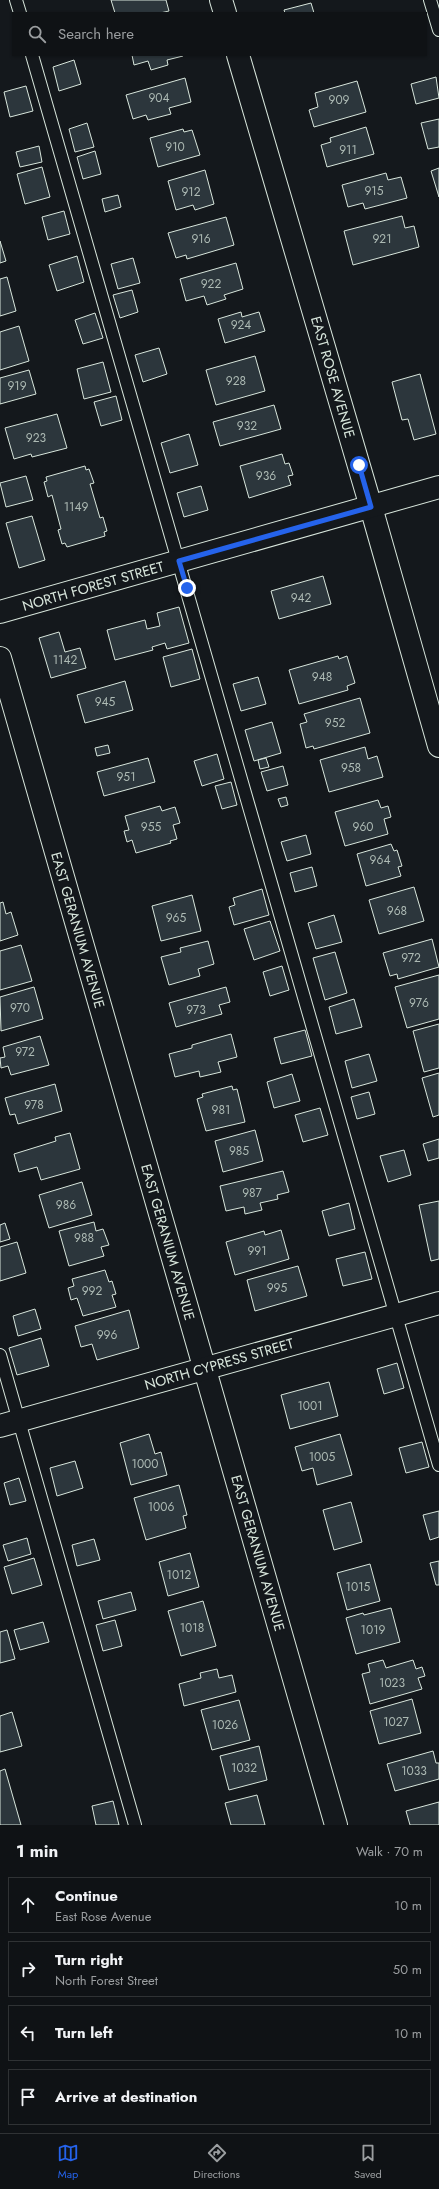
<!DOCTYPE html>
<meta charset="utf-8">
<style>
:root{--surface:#0f1215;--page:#181b1e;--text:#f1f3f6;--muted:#9b9ea0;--line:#2f3234;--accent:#2563eb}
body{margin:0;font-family:Jost,sans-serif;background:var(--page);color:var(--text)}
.stop{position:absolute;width:12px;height:12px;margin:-9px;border:3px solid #2563eb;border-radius:50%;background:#fff}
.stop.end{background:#2563eb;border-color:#fff;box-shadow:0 1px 4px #0008}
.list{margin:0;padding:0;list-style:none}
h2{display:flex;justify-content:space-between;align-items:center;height:52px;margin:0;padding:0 16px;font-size:17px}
h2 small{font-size:13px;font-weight:400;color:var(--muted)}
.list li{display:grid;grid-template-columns:26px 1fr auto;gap:12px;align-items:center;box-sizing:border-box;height:56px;margin:0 8px 8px;padding:0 8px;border:1px solid var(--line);border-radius:0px}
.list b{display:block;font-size:15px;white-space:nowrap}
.list p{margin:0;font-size:13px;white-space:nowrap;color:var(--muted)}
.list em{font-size:13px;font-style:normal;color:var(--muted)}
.icon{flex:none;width:22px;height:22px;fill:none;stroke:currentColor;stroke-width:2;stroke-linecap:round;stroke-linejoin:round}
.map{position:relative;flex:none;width:439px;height:1825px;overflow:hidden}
.search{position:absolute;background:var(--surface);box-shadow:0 1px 3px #0004;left:12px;right:12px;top:12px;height:44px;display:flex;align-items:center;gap:10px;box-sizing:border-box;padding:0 14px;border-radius:0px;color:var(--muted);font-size:15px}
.sheet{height:308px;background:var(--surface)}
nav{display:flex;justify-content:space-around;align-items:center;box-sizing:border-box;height:56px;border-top:1px solid var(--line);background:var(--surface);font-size:11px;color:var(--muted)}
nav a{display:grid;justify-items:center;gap:2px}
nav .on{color:var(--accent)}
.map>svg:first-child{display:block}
</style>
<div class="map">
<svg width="439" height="1825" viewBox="0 0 439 1825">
<rect width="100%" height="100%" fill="#14181c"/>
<g fill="#2c363c" stroke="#d8e6dc">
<polygon points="111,0 166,0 169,11 160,13 115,13"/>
<polygon points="311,3 314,13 285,13 284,10"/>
<polygon points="132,55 183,55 183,56 167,60 168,65 151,70 148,61 134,65"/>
<polygon points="74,60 81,84 59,91 53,67"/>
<polygon points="436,77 439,98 416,104 411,84"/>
<polygon points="185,78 191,102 169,108 171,114 148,120 146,115 133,119 126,95"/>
<polygon points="357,81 366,112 314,127 309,110 318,107 315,93"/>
<polygon points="26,86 33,111 10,117 4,92"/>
<polygon points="439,119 439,147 428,149 421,123"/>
<polygon points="87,123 94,147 75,152 69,129"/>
<polygon points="366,127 374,154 327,167 321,145 331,142 330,138"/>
<polygon points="183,129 184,132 192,130 200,155 158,167 150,138"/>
<polygon points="39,146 42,162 20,167 16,152"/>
<polygon points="95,151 101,174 83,179 77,157"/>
<polygon points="42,167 50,197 25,204 17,174"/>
<polygon points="439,168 439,197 431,171"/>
<polygon points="205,170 214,204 195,210 193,205 176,210 168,181"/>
<polygon points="386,173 388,180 401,177 407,198 365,209 363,203 348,207 342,185"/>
<polygon points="118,195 121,207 105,212 102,199"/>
<polygon points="64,211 70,234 48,240 42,217"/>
<polygon points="402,216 405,228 414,226 419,247 353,265 344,231"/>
<polygon points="226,217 234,245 187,259 186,255 176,258 168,233"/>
<polygon points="0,241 6,261 0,263"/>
<polygon points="77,256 84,282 57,291 49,265"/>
<polygon points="133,258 140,283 118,289 111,264"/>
<polygon points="236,263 243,289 224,295 226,299 207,305 204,296 186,301 180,279"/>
<polygon points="7,277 16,311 0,316 0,279"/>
<polygon points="132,290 138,312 120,318 113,295"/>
<polygon points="241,312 242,317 259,312 265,331 225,343 218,319"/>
<polygon points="95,313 103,338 83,344 75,320"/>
<polygon points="19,326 29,361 0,370 0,332"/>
<polygon points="159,348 167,374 143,382 135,355"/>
<polygon points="255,356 265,391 216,405 206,370"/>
<polygon points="103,362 111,392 84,399 77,369"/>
<polygon points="29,370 36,394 0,404 0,378"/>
<polygon points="420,374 436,434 414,440 408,419 402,420 392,382"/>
<polygon points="116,396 122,420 101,426 94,402"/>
<polygon points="274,405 281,429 220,446 213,422"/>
<polygon points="57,414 67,448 32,457 31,454 14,459 5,428"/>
<polygon points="189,434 198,465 170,473 161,443"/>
<polygon points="282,454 285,464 289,463 293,475 288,476 291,485 249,498 240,466"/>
<polygon points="85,466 86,470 89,469 94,483 90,484 100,518 103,517 107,531 104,532 105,536 67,547 65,543 62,544 58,530 61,529 52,495 48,497 44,482 47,481 46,477"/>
<polygon points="26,476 33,500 6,507 0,483"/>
<polygon points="201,486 208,510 184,517 177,493"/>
<polygon points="32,516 45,560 19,568 6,523"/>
<polygon points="323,576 331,604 279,619 271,591"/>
<polygon points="179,607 189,643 167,649 165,643 152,647 153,650 115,660 107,630 145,620 147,629 160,626 157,613"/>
<polygon points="59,632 65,652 80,648 86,668 51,678 39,638"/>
<polygon points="192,649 200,679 171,687 163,657"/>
<polygon points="338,656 339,659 347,656 355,683 347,686 348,690 299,704 289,670"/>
<polygon points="258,677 266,704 241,711 233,684"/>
<polygon points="125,681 133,710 85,723 77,695"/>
<polygon points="360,698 370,733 314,749 313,746 306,748 300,724 307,722 304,714"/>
<polygon points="272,722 281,753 254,761 245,730"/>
<polygon points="108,745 110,753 97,756 95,748"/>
<polygon points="365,747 368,759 377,756 383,777 329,792 320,760"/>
<polygon points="217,754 224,779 202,786 194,761"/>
<polygon points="148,758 155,782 104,796 97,772"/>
<polygon points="266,758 269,767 260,769 258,760"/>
<polygon points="283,766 288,785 267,791 261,772"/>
<polygon points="231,782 237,805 222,809 215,786"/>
<polygon points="286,797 288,805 281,807 278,799"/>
<polygon points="378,800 381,808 388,806 391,817 384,819 388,834 345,846 335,812"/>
<polygon points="160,806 162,811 175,807 180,823 173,825 177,839 170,841 171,843 136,853 132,840 127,842 124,831 129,830 125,816"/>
<polygon points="306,835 311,854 287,861 281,842"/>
<polygon points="391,844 394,851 397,850 402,866 398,867 401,876 366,886 357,854"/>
<polygon points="312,867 317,886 295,892 290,873"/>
<polygon points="414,887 424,921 379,934 369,900"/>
<polygon points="262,889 269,915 234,925 229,907 235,905 233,898"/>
<polygon points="192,895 201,931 161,941 152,906"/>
<polygon points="3,902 6,914 11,912 18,935 0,941 0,903"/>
<polygon points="334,915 342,942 316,949 308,923"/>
<polygon points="270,921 280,951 254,960 244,929"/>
<polygon points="432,939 439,967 398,979 397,974 390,976 383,953"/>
<polygon points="208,941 214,964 198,969 200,976 169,985 161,957 181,952 180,948"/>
<polygon points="21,945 32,981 0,990 0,951"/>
<polygon points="335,952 347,993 325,1000 313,958"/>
<polygon points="282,966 289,990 270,996 263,972"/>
<polygon points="439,975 439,1019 407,1028 395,987"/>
<polygon points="34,987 43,1019 1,1031 0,997"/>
<polygon points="226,987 230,1002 219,1005 222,1014 176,1027 169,1003"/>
<polygon points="354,999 362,1027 336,1034 329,1007"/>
<polygon points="439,1024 439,1068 424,1072 413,1031"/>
<polygon points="305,1030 312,1056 281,1064 274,1038"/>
<polygon points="231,1034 237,1057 218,1062 221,1072 200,1077 199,1071 175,1077 169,1054 192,1048 192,1045"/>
<polygon points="40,1036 49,1065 11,1075 8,1066 1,1068 0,1058 5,1057 3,1047"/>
<polygon points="369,1054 377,1081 352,1088 345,1061"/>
<polygon points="439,1073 439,1115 433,1117 422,1078"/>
<polygon points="292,1074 300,1101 274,1108 267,1082"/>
<polygon points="55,1084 62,1111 18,1124 15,1114 10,1115 5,1098"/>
<polygon points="232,1086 233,1090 237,1089 245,1122 206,1131 197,1099 203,1097 202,1094"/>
<polygon points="369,1092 375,1114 357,1119 351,1097"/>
<polygon points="320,1108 328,1135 303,1142 295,1115"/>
<polygon points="255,1130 263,1161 223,1172 215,1141"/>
<polygon points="70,1133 80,1169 41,1180 37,1167 19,1172 14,1154 56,1141 55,1137"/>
<polygon points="439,1139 439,1158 428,1161 423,1144"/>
<polygon points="404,1150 411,1175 388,1182 380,1156"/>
<polygon points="283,1171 289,1192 277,1195 278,1199 260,1203 262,1210 245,1214 244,1207 226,1211 220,1186"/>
<polygon points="82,1182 92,1215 49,1228 39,1195"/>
<polygon points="439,1201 439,1259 431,1261 419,1205"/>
<polygon points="349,1203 355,1229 329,1236 322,1211"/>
<polygon points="94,1222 96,1231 103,1229 109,1245 101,1247 104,1256 69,1266 59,1231"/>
<polygon points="5,1223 10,1239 0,1242 0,1225"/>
<polygon points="281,1230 289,1259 235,1275 226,1242 264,1231 265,1235"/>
<polygon points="17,1242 26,1273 0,1281 0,1247"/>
<polygon points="365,1252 372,1279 343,1286 336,1259"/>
<polygon points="298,1266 307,1296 255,1311 247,1280"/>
<polygon points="105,1270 109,1282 112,1281 116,1294 112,1295 116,1307 83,1316 77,1298 71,1300 68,1288 74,1286 72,1279"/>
<polygon points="35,1309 41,1329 18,1336 13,1316"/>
<polygon points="129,1310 139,1348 97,1360 92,1344 81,1347 75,1326"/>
<polygon points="41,1338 49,1366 17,1375 9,1348"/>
<polygon points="397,1363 404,1388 384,1394 377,1369"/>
<polygon points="329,1382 338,1416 290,1429 281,1395"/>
<polygon points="149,1434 155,1454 161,1452 167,1475 131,1485 120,1443"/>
<polygon points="340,1434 352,1475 317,1485 313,1468 302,1471 295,1447"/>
<polygon points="422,1442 429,1467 406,1473 399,1448"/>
<polygon points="75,1461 83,1488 57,1496 50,1468"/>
<polygon points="19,1478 26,1501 10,1505 4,1483"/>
<polygon points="179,1485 187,1515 183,1516 186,1528 146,1540 134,1498"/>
<polygon points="351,1502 362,1542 334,1550 323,1510"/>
<polygon points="439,1511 439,1537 430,1540 423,1515"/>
<polygon points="27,1538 31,1554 8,1561 3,1545"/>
<polygon points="94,1539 100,1560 77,1566 72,1545"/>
<polygon points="190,1553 199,1587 168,1596 159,1562"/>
<polygon points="34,1558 42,1585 12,1594 4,1567"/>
<polygon points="439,1561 439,1585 436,1585 430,1563"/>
<polygon points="370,1564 380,1601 347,1610 337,1573"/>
<polygon points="131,1592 136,1610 103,1619 98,1601"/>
<polygon points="203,1601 216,1646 181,1656 168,1611"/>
<polygon points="391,1608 400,1642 356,1654 346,1618 363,1613 364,1615"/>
<polygon points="115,1620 122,1646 103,1651 96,1625"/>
<polygon points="43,1622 49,1642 20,1650 14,1630"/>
<polygon points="7,1630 15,1659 0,1663 0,1632"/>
<polygon points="383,1660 386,1668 413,1660 416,1669 422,1667 425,1676 418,1678 422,1689 370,1704 362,1674 370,1672 368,1664"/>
<polygon points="217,1669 219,1678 232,1675 236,1692 184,1706 179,1684 201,1678 200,1673"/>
<polygon points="412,1699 421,1733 379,1744 370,1711"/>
<polygon points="239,1700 250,1740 212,1750 201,1710"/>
<polygon points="12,1712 22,1746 0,1752 0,1716"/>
<polygon points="259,1746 267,1780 229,1790 220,1756"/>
<polygon points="433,1751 436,1763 439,1763 439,1779 395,1791 387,1764"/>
<polygon points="5,1769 21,1825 0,1825 0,1771"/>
<polygon points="257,1795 265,1825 231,1825 225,1803"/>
<polygon points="113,1801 119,1825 96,1825 92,1806"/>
<polygon points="439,1802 439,1825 410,1825 406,1811"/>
</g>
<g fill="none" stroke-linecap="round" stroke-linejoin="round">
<defs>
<g id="service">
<polyline points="16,0 20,13"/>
<polyline points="430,0 439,30"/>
<polyline points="32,55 439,1465"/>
<polyline points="0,1355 135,1825"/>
</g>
<g id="minor">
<polyline points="221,0 225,13"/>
<polyline points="238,55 371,507 439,746"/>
<polyline points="0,658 336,1825"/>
<polyline points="0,1426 439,1303"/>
</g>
<polyline id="tertiary" points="0,612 439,487"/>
</defs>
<use href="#service" stroke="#d8e6dc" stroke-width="14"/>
<use href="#minor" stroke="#d8e6dc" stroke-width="24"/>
<use href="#tertiary" stroke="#d8e6dc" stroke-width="24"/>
<use href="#service" stroke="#14181c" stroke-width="12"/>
<use href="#minor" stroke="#14181c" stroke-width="22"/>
<use href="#tertiary" stroke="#14181c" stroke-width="22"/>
</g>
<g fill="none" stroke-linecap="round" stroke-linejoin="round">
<polyline stroke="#2563eb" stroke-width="5" points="187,588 179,561 371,507 359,465"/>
</g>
<g text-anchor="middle" stroke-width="3" stroke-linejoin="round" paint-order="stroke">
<g font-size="12" fill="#adbab4">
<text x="159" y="102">904</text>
<text x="339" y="104">909</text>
<text x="175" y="151">910</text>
<text x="348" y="154">911</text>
<text x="374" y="195">915</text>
<text x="191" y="196">912</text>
<text x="201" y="243">916</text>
<text x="382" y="243">921</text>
<text x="211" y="288">922</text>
<text x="241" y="329">924</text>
<text x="236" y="385">928</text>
<text x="17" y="390">919</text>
<text x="247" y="430">932</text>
<text x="36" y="442">923</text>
<text x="266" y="480">936</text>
<text x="76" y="511">1149</text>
<text x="301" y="602">942</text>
<text x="65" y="664">1142</text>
<text x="322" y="681">948</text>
<text x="105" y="706">945</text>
<text x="335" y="727">952</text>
<text x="351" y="772">958</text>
<text x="126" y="781">951</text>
<text x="151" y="831">955</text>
<text x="363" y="831">960</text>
<text x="380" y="864">964</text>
<text x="397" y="915">968</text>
<text x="176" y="922">965</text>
<text x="411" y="962">972</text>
<text x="419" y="1007">976</text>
<text x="20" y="1012">970</text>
<text x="196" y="1014">973</text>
<text x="25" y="1056">972</text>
<text x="34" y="1109">978</text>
<text x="221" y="1114">981</text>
<text x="239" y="1155">985</text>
<text x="252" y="1197">987</text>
<text x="66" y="1209">986</text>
<text x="84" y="1242">988</text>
<text x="257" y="1255">991</text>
<text x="277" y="1292">995</text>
<text x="92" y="1295">992</text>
<text x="107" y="1339">996</text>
<text x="310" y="1410">1001</text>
<text x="322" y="1461">1005</text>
<text x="145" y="1468">1000</text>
<text x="161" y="1511">1006</text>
<text x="179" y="1579">1012</text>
<text x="358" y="1591">1015</text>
<text x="192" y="1632">1018</text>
<text x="373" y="1634">1019</text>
<text x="392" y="1687">1023</text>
<text x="396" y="1726">1027</text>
<text x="225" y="1729">1026</text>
<text x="244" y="1772">1032</text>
<text x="414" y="1775">1033</text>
</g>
<g font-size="14" fill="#d8e6dc" stroke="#14181c">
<text transform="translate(333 377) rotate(74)" y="5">EAST ROSE AVENUE</text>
<text transform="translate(93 586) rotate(-16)" y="5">NORTH FOREST STREET</text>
<text transform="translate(78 930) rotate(74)" y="5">EAST GERANIUM AVENUE</text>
<text transform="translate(168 1242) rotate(74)" y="5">EAST GERANIUM AVENUE</text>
<text transform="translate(219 1364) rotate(-16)" y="5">NORTH CYPRESS STREET</text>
<text transform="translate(258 1553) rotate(74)" y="5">EAST GERANIUM AVENUE</text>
</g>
</g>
</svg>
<div class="stop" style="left:359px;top:465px"></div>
<div class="stop end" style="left:187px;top:588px"></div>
<div class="search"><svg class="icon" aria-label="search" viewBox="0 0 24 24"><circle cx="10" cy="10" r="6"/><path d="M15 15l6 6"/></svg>Search here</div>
</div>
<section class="sheet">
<h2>1 min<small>Walk · 70 m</small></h2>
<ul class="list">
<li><svg class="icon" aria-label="ahead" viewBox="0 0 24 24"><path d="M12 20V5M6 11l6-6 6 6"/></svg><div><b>Continue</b><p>East Rose Avenue</p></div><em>10 m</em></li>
<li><svg class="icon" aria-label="right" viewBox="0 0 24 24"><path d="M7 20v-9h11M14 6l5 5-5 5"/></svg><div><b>Turn right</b><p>North Forest Street</p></div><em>50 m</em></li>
<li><svg class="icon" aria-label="left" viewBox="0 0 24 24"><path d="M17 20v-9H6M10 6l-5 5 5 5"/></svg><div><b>Turn left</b></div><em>10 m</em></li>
<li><svg class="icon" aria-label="arrive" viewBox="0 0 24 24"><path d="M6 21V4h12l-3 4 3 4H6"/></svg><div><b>Arrive at destination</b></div></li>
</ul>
</section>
<nav>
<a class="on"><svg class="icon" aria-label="map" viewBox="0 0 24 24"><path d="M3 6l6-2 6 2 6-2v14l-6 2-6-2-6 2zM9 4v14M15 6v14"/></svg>Map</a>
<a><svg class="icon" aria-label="directions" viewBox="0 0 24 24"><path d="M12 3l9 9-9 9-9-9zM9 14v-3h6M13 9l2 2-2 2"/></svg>Directions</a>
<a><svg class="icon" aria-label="saved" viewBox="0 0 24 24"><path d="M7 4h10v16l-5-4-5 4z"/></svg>Saved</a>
</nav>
